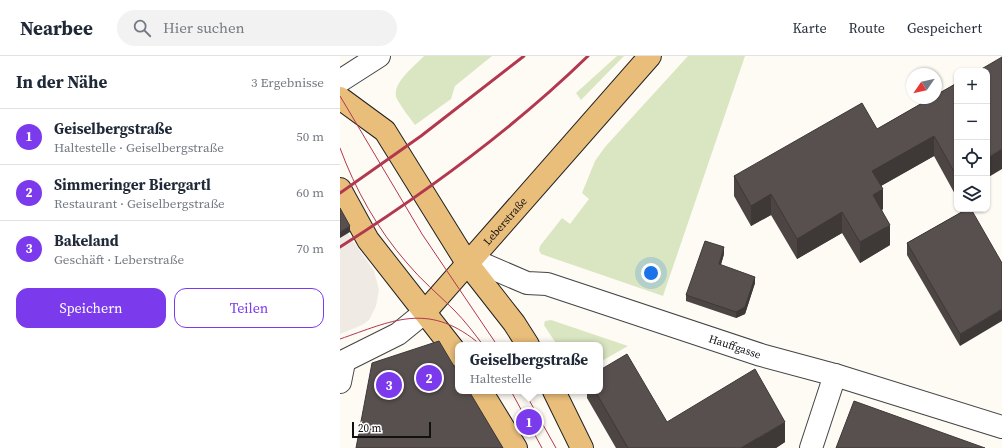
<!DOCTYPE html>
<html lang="de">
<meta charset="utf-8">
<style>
:root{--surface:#fff;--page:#f2f2f3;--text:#1f2937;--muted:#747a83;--line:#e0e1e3;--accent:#7c3aed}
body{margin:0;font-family:"Source Serif 4",serif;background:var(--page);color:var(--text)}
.controls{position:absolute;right:12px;top:12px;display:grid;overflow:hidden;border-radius:8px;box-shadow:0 1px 3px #0004}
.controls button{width:36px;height:36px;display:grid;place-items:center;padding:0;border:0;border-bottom:1px solid var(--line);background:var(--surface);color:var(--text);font:20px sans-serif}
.compass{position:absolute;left:566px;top:12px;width:36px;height:36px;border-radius:50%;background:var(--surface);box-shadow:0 1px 3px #0004;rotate:236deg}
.scale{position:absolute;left:12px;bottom:10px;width:79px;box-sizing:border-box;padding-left:4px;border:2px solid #111;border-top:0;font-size:11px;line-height:14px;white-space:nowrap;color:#111;-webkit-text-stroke:3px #fff;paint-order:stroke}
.you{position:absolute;left:311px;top:217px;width:14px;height:14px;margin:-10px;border:3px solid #fff;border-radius:50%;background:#1a73e8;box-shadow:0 0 0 6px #1a73e833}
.badge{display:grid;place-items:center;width:26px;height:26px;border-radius:50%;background:var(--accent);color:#fff;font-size:13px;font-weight:700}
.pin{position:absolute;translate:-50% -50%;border:2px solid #fff;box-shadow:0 1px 4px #0006}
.popup{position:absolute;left:115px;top:286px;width:148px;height:52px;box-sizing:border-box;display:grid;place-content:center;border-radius:8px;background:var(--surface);filter:drop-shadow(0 1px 3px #0005);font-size:13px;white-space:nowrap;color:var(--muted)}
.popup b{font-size:15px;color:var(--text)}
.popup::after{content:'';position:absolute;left:50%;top:100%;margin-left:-8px;border:8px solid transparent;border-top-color:var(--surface)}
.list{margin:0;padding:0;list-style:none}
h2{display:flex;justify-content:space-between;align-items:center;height:52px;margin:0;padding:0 16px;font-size:17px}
h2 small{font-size:13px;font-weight:400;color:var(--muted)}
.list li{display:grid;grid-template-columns:26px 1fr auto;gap:12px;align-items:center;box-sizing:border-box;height:56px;padding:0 16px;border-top:1px solid var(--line)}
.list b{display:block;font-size:15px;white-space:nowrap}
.list p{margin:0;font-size:13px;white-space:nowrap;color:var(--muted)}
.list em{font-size:13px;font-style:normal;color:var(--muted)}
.actions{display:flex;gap:8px;padding:12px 16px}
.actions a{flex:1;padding:9px 0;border:1px solid var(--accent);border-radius:12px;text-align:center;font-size:14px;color:var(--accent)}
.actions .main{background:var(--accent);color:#fff}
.icon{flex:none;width:22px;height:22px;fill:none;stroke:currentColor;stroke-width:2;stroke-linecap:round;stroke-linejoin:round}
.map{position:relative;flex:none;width:662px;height:392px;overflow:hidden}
header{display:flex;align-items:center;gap:24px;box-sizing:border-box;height:56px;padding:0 20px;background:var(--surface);border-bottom:1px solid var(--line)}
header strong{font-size:19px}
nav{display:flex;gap:22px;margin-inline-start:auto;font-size:14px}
.search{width:280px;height:36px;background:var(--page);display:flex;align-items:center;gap:10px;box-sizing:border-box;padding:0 14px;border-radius:22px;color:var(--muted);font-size:15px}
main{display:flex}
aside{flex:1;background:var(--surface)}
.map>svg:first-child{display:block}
</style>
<header>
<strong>Nearbee</strong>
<div class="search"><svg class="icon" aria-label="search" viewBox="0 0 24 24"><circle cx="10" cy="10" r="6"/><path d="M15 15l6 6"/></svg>Hier suchen</div>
<nav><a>Karte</a><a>Route</a><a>Gespeichert</a></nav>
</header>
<main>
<aside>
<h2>In der Nähe<small>3 Ergebnisse</small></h2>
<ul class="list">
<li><span class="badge">1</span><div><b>Geiselbergstraße</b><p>Haltestelle · Geiselbergstraße</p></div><em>50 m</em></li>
<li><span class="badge">2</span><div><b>Simmeringer Biergartl</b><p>Restaurant · Geiselbergstraße</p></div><em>60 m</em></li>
<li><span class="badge">3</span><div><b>Bakeland</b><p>Geschäft · Leberstraße</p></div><em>70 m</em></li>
</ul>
<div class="actions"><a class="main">Speichern</a><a>Teilen</a></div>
</aside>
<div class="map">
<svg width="662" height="392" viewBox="0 0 662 392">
<rect width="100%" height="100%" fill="#fefbf5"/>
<g fill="#dae6c2">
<path d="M84 0H152L115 30 111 43 75 69C69 61 62 52 57 43 50 28 75 10 84 0Z"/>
<polygon points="277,0 284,0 241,44 236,37"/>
<polygon points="348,0 405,0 323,240 201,198 199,194 200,190 222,162 230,168 249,143 242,137 255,105 265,91"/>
<polygon points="211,264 288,290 260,306 260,289 217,289 204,269 205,265"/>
</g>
<polygon fill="#efeae3" points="0,163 9,179 34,215 39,234 36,250 29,264 22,269 0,278"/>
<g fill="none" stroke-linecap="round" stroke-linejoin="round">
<defs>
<g id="minor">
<polyline points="0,25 39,0"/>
<path id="s1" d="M131 203 187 227 207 228 421 299 495 319 662 371"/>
<polyline points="0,307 58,278 85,256"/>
<polyline points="0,326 4,306"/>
<polyline points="471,392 495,319"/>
</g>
<g id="major">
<polyline points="0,42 45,75 127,207 174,267 188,289"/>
<polyline points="0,133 28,184 118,299"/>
<path id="s2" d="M85 256 310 0"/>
<polyline points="141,335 176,392"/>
<polyline points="214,335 242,392"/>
</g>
</defs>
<use href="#minor" stroke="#444" stroke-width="24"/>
<use href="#major" stroke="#222" stroke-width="24"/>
<use href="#minor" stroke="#fff" stroke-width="22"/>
<use href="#major" stroke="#e9bd7a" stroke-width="22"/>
<g stroke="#b23850" stroke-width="1">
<polyline points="0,40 82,178 157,289"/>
<path d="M0 92C15 133 38 174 67 207 81 224 98 238 114 254 125 265 134 277 143 289"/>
<path d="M0 283C52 265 87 246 136 285"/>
<polyline points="171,335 202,392"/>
<polyline points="184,335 216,392"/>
</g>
<g stroke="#b23850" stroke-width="3">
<polyline points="0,137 81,80 184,0"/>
<path d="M0 191C88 135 173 73 248 0"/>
</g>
</g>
<g fill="#4c4543">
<polygon points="617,27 616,140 594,100 541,130 543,153 542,154 550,189 520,207 502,177 457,203 431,159 411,170 394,140 394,120 537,73"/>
<polygon points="627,153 620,290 567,199 567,187"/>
<polygon points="384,198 381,209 415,227 405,258 396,262 346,245 346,239"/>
<polygon points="247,335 260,335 327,366 445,386 436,392 276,392 247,342"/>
</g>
<g fill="#3e3837">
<polygon points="594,80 594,100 532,135 532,115"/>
<polygon points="662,93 662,113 647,122 647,102"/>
<polygon points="616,119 617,119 617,139 616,140"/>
<polygon points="543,133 543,153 533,159 533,139"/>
<polygon points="431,138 431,159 411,170 411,150"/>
<polygon points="502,156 502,177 457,203 457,183"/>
<polygon points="550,169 550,189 520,207 520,186"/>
<polygon points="10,170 10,176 0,182 0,176"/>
<polygon points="384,191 384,198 379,214 379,208"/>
<polygon points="415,221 415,227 405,258 396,262 396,256"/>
<polygon points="662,253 662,265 620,290 620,278"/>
<polygon points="445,366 445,386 436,392 401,392"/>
</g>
<g fill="#58504e" stroke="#3e3837">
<polygon points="662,1 662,93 647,102 647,15 638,15"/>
<polygon points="617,27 617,119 616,119 594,80 532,115 543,133 533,139 550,169 520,186 502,156 457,183 431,138 411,150 394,120 522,47 537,73 591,42 596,42 596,39"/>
<polygon points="0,152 10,170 0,176"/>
<polygon points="627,153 631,153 662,207 662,253 620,278 567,187"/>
<polygon points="365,185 384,191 379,208 415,221 405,251 396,256 346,239"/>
<polygon points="99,285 118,317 118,335 129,335 163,392 16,392 32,307"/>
<polygon points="287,298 327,366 415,313 445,366 401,392 288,392 255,335 260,335 260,314"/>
<polygon points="514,345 645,392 496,392"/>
</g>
<g text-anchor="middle" stroke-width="4" stroke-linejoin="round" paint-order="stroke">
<g font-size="11" fill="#111" stroke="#fff">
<text dy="4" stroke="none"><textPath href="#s2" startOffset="121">Leberstraße</textPath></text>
<text dy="4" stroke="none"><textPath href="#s1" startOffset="279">Hauffgasse</textPath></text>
</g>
</g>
</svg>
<div class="controls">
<button>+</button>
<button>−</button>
<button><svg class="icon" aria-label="locate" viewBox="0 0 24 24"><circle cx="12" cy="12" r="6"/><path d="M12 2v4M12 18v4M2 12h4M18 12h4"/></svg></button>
<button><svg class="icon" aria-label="layers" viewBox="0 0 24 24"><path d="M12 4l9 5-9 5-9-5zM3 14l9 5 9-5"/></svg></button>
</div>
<svg class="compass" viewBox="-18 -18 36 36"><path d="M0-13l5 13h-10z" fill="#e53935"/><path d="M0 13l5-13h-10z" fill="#747a83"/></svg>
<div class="scale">20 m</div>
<div class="you"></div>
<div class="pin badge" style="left:189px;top:366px">1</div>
<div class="popup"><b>Geiselbergstraße</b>Haltestelle</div>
<div class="pin badge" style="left:89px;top:322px">2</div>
<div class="pin badge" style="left:49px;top:329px">3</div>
</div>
</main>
